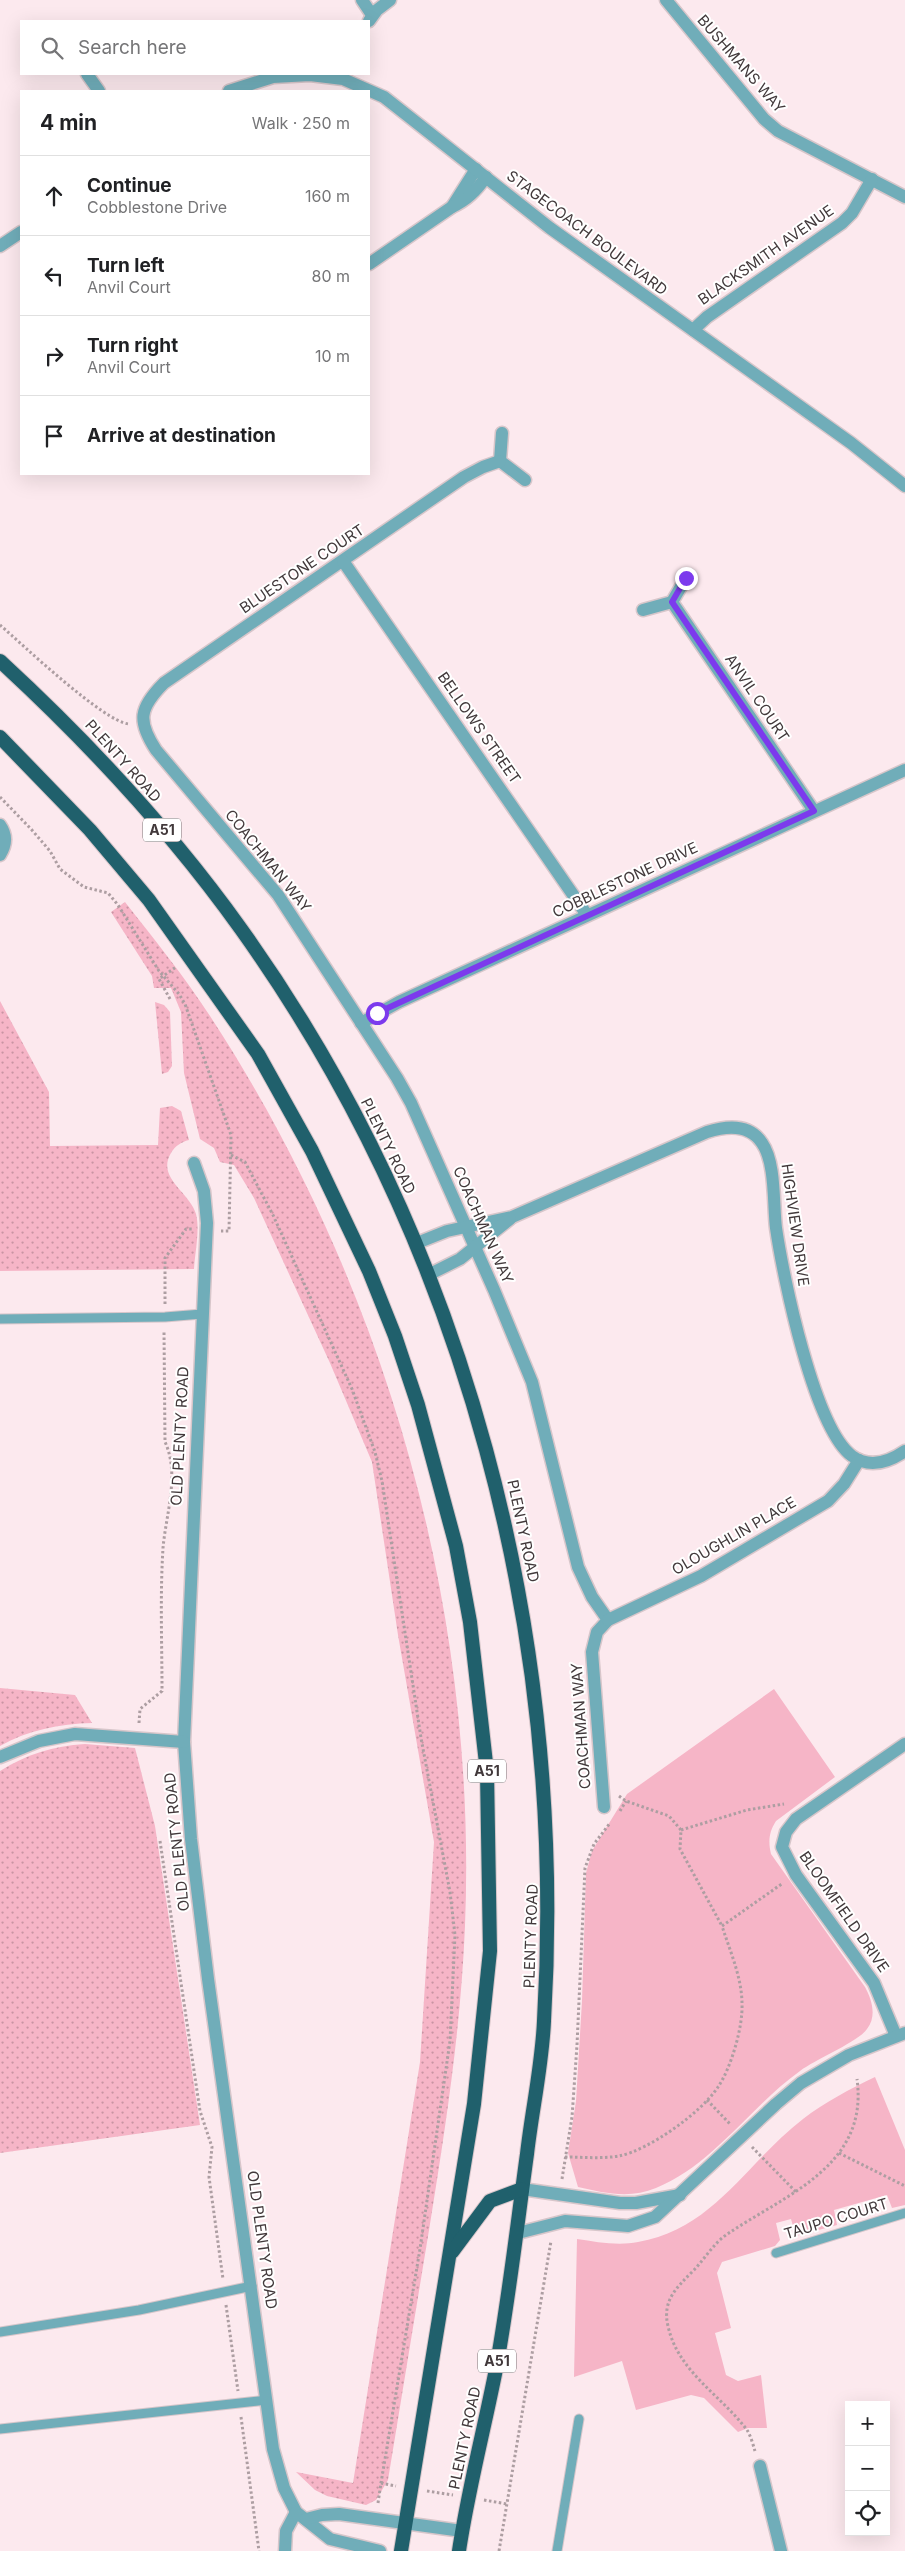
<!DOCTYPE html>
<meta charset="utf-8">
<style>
:root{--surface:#fff;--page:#f2f2f2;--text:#202124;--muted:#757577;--line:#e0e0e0}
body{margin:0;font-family:Inter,sans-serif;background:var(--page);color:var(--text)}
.controls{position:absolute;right:15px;bottom:15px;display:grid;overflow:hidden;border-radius:0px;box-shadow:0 5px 20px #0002}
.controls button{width:45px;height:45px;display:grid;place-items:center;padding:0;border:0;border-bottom:1px solid var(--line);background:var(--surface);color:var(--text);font:25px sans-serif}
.stop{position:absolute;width:15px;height:15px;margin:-11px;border:4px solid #7c3aed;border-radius:50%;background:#fff}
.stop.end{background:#7c3aed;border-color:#fff;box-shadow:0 1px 5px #0008}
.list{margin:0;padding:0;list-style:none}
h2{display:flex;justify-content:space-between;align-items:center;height:65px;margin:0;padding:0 20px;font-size:21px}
h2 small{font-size:16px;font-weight:400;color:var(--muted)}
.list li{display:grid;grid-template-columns:32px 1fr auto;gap:15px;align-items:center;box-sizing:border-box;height:80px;padding:0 20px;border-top:1px solid var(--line)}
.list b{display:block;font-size:19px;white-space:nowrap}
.list p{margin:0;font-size:16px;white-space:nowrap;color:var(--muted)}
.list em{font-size:16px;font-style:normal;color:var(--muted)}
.icon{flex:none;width:28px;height:28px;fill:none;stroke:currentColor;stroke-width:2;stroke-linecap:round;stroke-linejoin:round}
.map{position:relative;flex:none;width:905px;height:2551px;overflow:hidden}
.search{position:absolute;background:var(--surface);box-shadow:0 5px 20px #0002;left:20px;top:20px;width:350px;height:55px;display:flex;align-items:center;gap:12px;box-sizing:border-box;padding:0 18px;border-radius:0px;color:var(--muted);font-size:19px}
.panel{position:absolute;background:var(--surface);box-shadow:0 5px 20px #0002;left:20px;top:90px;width:350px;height:385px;border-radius:0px}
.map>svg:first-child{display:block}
</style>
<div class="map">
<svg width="905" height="2551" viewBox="0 0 905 2551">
<defs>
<pattern id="grass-dots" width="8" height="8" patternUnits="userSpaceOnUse" patternTransform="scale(1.25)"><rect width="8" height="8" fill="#f6b5c7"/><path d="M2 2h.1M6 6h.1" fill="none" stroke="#c994a3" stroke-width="1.8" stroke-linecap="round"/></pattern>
</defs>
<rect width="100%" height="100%" fill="#fce9ee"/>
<g fill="url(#grass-dots)">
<path d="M125 902C154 939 184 976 210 1016 384 1282 478 1607 465 1926 461 2026 446 2125 430 2224 416 2309 402 2395 388 2480L376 2500 366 2505 327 2496 315 2490 296 2472 353 2483 420 2062 434 1842 398 1635 372 1462 330 1363 254 1198 234 1165 220 1162 214 1148 200 1139 184 1073 181 1012 171 988H154L152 976 111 912Z"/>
<path d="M0 1001 49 1092 50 1146 158 1145 160 1108 172 1106 181 1111 189 1140C181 1142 175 1146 171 1153 156 1178 190 1192 196 1214 200 1230 195 1252 194 1269L0 1271Z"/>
<polygon points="155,1002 164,1005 170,1012 172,1066 168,1072 162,1074"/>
<path d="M0 1688 75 1695 92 1723C59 1724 28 1730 0 1746Z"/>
<path d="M85 1744 135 1748 155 1826 200 2125 0 2153V1771C27 1754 53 1746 85 1744Z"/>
</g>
<g fill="#f6b5c7">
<path d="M774 1689 835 1777 776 1821C769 1832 768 1841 771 1854L865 1987C872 2000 877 2016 867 2029 858 2042 816 2059 800 2071 751 2106 712 2166 656 2188 630 2199 604 2193 578 2187L568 2153 576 2101 582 2001 586 1873 592 1851 627 1794Z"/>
<path d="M875 2077 905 2150V2205L892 2208 887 2195 834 2210 837 2225 796 2236 791 2219 776 2223 780 2240 775 2246 722 2262 717 2273 731 2328 715 2333 726 2375 738 2381 761 2375 767 2428H748L738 2432 704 2398 691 2395 636 2410 622 2361 574 2377 577 2239C597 2242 618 2246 638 2242 714 2229 746 2163 803 2119 825 2102 850 2089 875 2077Z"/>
</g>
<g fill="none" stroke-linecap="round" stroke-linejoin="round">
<defs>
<g id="service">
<polyline points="0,1319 165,1317 202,1314"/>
<polyline points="776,2253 905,2213"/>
<polyline points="0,2332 139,2310 252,2286"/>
<polyline points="0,2429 267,2400"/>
<polyline points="557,2551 579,2419"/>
</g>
<g id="minor">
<polyline points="362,0 372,15"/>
<polyline points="666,0 764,119 778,131 905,197"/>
<polyline points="369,21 377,10 390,0"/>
<polyline points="87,74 99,91"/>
<polyline points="452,207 476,169"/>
<path d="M369 264 452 207C467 200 476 191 486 177"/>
<polyline points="693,330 707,317 842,223 852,213 872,179"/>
<polyline points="502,433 500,461 525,480"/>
<path d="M500 461 483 467 464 477 164 683C139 708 137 721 156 750L278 895 397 1078 411 1103 494 1290 532 1382 578 1567 592 1597 608 1620 597 1632 592 1652 604 1807"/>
<polyline points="343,561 587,915"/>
<polyline points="672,602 814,811"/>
<polyline points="643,610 672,602 686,578"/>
<path d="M0 825C7 835 7 844 0 855"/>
<polyline points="361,1023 399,1002 905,770"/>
<polyline points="194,1163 204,1191 207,1223 184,1742 191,1839 208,1979 273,2449 284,2488 296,2512 330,2539 380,2551"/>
<path d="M417 1243 447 1231 512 1217 707 1132C726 1126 749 1123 762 1143 776 1163 773 1204 776 1228 783 1276 814 1428 852 1456 870 1469 889 1462 905 1451"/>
<polyline points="428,1275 460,1259 510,1219"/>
<polyline points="608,1620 701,1576 828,1501 844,1484 859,1460"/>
<polyline points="0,1757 39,1741 75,1734 184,1742"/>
<polyline points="896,2036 874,1983 796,1875 782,1847 786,1832 796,1819 905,1744"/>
<polyline points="522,2189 620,2203 636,2203 680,2195"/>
<polyline points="518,2233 565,2221 628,2226 655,2217 776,2104 801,2083 849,2055 905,2033"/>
<polyline points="760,2466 781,2551"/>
<polyline points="306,2519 322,2515 339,2514 462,2531"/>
<polyline points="285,2551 286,2531 296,2512"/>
</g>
<g id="tertiary">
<polyline points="229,91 273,77 310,75 343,79 384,97 550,228 851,443 905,486"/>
<polyline points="0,246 21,232"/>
</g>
<g id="trunk">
<path d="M0 661C88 742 171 831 241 929 467 1245 567 1636 544 2021 542 2066 532 2110 527 2154 517 2226 509 2298 496 2369 484 2430 468 2490 459 2551"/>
<polyline points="0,737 90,830 149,900 258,1054 312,1151 369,1271 395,1336 418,1405 456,1546 470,1622 487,1772 490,1951 474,2104 401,2551"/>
<polyline points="452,2252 490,2201 522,2189"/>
</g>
</defs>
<use href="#service" stroke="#d7c6ca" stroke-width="11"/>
<use href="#minor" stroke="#d7c6ca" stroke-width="15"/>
<use href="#tertiary" stroke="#d7c6ca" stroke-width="15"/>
<use href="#trunk" stroke="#d7c6ca" stroke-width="16"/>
<g stroke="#ad9ea2" stroke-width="3" stroke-dasharray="2.5 2.5" stroke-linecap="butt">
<path d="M0 625C23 645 104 722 129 724"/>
<polyline points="0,797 31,829 50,851 60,869 84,887 108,893 118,905 159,971 179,994 185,1004 231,1135 229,1231 221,1231"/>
<polyline points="170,999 159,979 176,967"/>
<polyline points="231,1155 245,1162 273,1215 352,1389 375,1452 382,1481 421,1738 450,1892 455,1935 450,2041 420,2249 381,2483"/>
<polyline points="165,1304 165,1258 186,1229 192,1229"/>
<path d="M139 1723 140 1709 162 1691C162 1644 160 1595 163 1548 166 1514 180 1474 165 1442L164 1331"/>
<polyline points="619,1796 626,1801 669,1816 681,1830 680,1849 722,1926"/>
<polyline points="620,1811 626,1801"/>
<polyline points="681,1830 747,1810 784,1804"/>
<polyline points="160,1841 200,2111 212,2147 209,2177 223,2279"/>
<polyline points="707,2100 731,2125"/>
<polyline points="752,2147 796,2192"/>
<polyline points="839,2153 905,2186"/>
<path d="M565 2157C583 2157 601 2159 619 2156 649 2150 701 2113 718 2087 731 2068 743 2027 742 2004 742 1978 730 1951 722 1926L783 1883"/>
<polyline points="562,2179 572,2117 577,2045 585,1868 594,1844 610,1823"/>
<polyline points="226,2305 238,2391"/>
<polyline points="241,2417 259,2551"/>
<path d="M755 2451C753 2445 751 2436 747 2430 721 2395 678 2372 668 2326 662 2301 676 2288 693 2271 704 2260 713 2244 726 2235 784 2195 869 2167 857 2079"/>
<polyline points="427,2491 453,2495"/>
<polyline points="484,2500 507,2504"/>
<polyline points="378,2503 381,2483 396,2486"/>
<polyline points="499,2551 551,2241"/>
</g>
<use href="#service" stroke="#70adb9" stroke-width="9"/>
<use href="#minor" stroke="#70adb9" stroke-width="12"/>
<use href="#tertiary" stroke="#70adb9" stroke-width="12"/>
<use href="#trunk" stroke="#20606c" stroke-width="14"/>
</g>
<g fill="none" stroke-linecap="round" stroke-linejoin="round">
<polyline stroke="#7c3aed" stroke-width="6" points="377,1013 814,811 672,602 686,578"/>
</g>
<g text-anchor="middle" stroke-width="4" stroke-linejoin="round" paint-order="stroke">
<g fill="#fff" stroke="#7b7476" stroke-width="1">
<rect x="143" y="818.5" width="38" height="23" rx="4"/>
<rect x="468" y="1759.5" width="38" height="23" rx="4"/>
<rect x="478" y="2349.5" width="38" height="23" rx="4"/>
</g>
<g font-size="14" font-weight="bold" fill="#42393b">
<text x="162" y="835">A51</text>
<text x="487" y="1776">A51</text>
<text x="497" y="2366">A51</text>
</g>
<g font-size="15" fill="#42393b" stroke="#fff">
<text transform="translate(741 64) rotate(49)" y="5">BUSHMANS WAY</text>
<text transform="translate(587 233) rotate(37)" y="5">STAGECOACH BOULEVARD</text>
<text transform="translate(766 255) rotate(-35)" y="5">BLACKSMITH AVENUE</text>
<text transform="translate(302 569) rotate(-34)" y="5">BLUESTONE COURT</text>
<text transform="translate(757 698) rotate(56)" y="5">ANVIL COURT</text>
<text transform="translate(479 728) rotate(55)" y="5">BELLOWS STREET</text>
<text transform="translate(123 761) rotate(48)" y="5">PLENTY ROAD</text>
<text transform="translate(268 861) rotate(51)" y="5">COACHMAN WAY</text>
<text transform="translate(625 880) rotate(-25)" y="5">COBBLESTONE DRIVE</text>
<text transform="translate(388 1146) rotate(64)" y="5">PLENTY ROAD</text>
<text transform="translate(483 1225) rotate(66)" y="5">COACHMAN WAY</text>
<text transform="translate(795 1225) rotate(82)" y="5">HIGHVIEW DRIVE</text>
<text transform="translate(180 1436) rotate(-87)" y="5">OLD PLENTY ROAD</text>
<text transform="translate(523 1531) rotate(78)" y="5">PLENTY ROAD</text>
<text transform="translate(734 1536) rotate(-30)" y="5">OLOUGHLIN PLACE</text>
<text transform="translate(581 1726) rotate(-94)" y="5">COACHMAN WAY</text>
<text transform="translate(177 1842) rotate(-96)" y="5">OLD PLENTY ROAD</text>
<text transform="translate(844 1912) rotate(55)" y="5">BLOOMFIELD DRIVE</text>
<text transform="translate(531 1936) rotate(-88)" y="5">PLENTY ROAD</text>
<text transform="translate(836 2219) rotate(-17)" y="5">TAUPO COURT</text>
<text transform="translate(262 2240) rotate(82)" y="5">OLD PLENTY ROAD</text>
<text transform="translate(465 2438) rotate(-78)" y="5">PLENTY ROAD</text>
</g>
</g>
</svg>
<div class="controls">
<button>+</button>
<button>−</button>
<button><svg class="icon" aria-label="locate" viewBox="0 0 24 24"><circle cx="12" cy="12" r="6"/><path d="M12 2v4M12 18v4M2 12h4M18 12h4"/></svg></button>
</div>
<div class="stop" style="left:377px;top:1013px"></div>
<div class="stop end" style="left:686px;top:578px"></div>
<div class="search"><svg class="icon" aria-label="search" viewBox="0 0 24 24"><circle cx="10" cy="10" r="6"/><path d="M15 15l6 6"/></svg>Search here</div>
<section class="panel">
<h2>4 min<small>Walk · 250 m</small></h2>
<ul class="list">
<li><svg class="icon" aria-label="ahead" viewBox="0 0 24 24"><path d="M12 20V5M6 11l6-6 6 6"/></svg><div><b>Continue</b><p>Cobblestone Drive</p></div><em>160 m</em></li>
<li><svg class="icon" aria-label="left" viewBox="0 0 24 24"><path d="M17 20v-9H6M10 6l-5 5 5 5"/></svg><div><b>Turn left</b><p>Anvil Court</p></div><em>80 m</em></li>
<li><svg class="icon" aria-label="right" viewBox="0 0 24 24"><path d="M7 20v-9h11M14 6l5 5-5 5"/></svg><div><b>Turn right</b><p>Anvil Court</p></div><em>10 m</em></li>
<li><svg class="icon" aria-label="arrive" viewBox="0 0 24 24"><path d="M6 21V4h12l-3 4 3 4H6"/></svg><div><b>Arrive at destination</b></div></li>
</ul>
</section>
</div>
